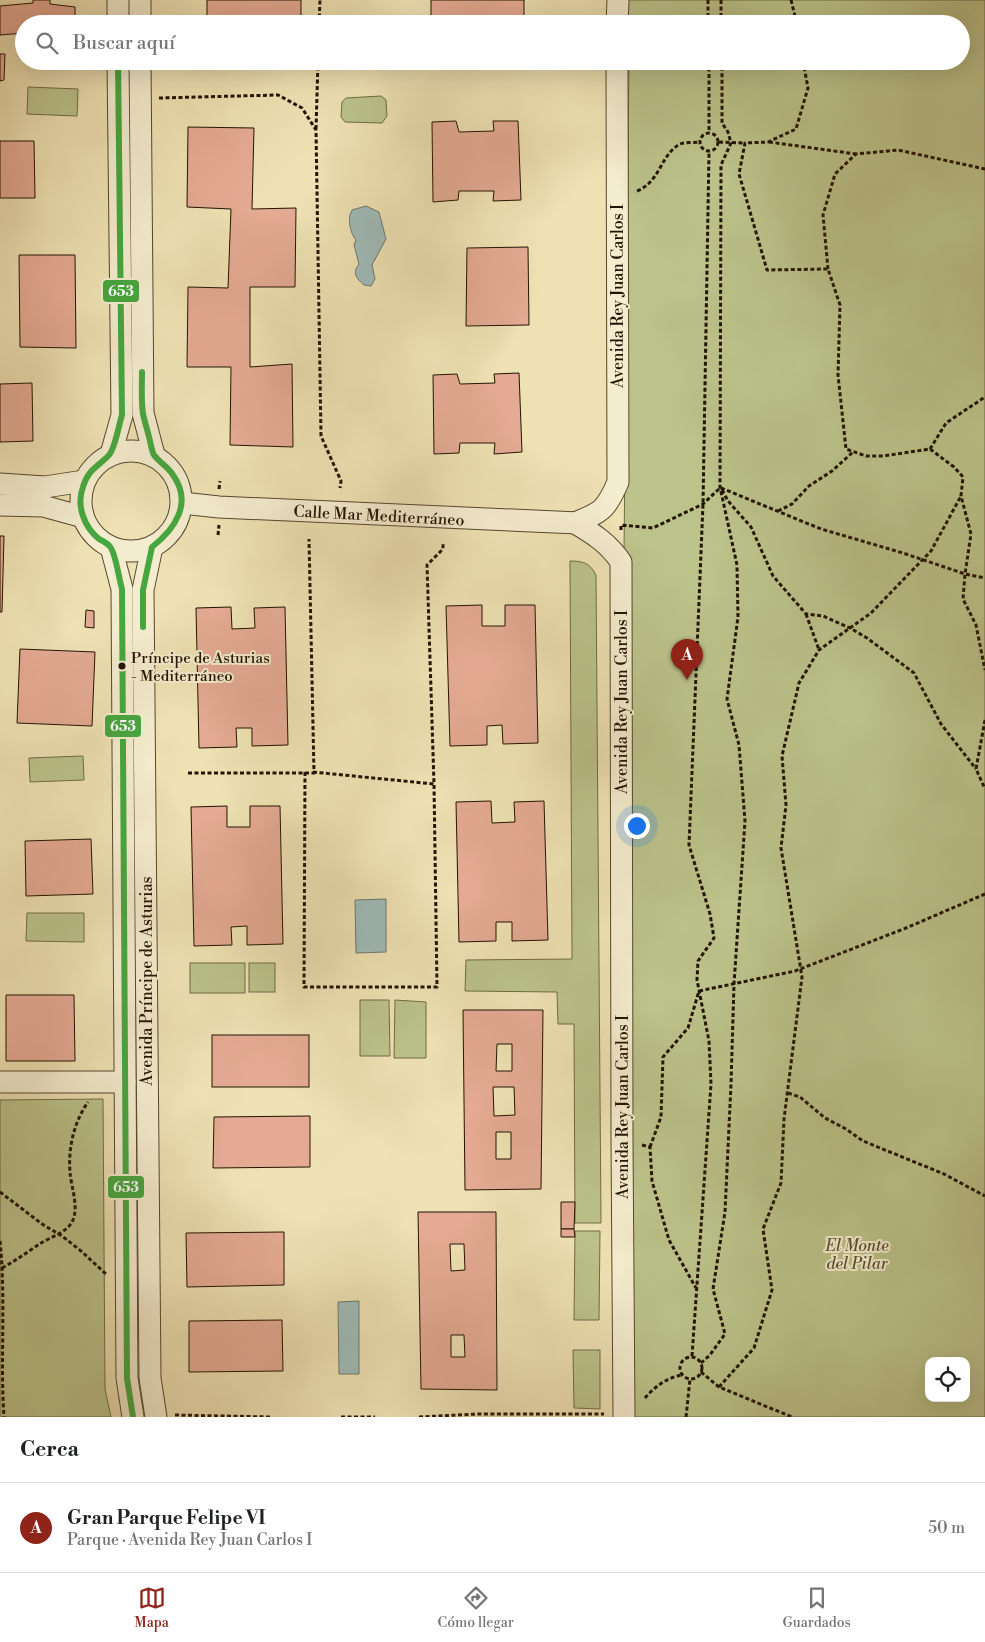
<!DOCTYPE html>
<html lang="es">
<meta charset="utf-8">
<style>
:root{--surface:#fff;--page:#f6f6f6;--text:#202124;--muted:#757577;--line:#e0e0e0;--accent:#8f2418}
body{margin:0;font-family:"Libre Bodoni",serif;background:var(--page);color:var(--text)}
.controls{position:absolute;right:15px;bottom:15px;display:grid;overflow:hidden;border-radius:10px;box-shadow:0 5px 20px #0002}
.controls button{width:45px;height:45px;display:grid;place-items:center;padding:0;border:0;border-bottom:1px solid var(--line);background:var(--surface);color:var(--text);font:25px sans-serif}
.you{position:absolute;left:636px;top:825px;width:18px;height:18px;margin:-12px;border:4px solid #fff;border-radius:50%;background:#1a73e8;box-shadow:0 0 0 8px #1a73e833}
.badge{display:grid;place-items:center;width:32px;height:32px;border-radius:50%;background:var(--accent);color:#fff;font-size:16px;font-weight:700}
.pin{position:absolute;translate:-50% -41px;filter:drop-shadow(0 1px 2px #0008)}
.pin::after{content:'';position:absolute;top:26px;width:18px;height:15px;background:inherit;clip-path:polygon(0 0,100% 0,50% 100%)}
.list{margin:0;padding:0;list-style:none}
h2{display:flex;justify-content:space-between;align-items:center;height:65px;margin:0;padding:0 20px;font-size:21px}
h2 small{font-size:16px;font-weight:400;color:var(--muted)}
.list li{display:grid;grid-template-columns:32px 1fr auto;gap:15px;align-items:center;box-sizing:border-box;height:90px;padding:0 20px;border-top:1px solid var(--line)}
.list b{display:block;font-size:19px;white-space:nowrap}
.list p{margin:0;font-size:16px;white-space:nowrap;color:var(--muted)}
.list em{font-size:16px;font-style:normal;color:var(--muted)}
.icon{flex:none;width:28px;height:28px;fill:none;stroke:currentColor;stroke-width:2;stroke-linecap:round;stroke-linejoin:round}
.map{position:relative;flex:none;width:985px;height:1417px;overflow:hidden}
.search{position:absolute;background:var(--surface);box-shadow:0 5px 20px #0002;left:15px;right:15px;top:15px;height:55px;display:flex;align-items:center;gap:12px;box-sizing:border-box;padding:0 18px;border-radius:28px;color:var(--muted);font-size:19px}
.sheet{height:155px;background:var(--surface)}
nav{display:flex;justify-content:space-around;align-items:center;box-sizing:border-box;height:70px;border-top:1px solid var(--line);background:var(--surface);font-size:14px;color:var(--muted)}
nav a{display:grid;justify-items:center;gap:2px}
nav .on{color:var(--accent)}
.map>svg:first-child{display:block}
</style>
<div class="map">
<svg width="985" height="1417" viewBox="0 0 985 1417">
<rect width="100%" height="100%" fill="#eee1b3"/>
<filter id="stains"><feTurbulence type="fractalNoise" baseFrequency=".004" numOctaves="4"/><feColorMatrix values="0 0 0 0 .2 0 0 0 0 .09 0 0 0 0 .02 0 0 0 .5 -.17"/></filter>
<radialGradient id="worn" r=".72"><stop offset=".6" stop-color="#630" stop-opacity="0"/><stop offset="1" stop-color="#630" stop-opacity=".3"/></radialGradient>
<g fill="#bbc28a" stroke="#6f6b46" fill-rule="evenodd">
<path d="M628 0H985V1417H631L624 552 629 61H961V24H628ZM929 1361H966V1398H929Z"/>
<polygon points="28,87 78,89 77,116 27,114"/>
<polygon points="381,96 386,100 387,116 382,123 345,122 341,117 342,102 346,98"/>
<path d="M570 561C583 561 590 563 596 575L601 1223H575L574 1024H558L557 992 465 991 466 960 572 959Z"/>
<polygon points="83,756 84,780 30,782 29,758"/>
<polygon points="27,913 84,913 84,942 26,941"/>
<rect x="190" y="963" width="55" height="30"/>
<rect x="249" y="963" width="26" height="29"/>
<polygon points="360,1000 389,1000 390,1056 360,1056"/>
<polygon points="395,1000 426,1002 426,1058 394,1058"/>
<polygon points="103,1099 105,1389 111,1417 0,1417 0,1100"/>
<polygon points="575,1231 600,1231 599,1320 574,1320"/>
<polygon points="573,1350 600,1350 600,1409 574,1408"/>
</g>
<g fill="#9fbbb8" stroke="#6d786f">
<path d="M366 206 379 212 386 239 372 265 375 279 371 286 364 285C356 278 352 273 359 264L354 245 356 240C350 233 347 218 352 210Z"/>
<polygon points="386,899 386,952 356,953 355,900"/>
<polygon points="359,1301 359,1374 339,1374 338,1302"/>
</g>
<g fill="#e4aa93" stroke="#231402" fill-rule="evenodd">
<polygon points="33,0 50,0 50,4 75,7 75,24 24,24 24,33 0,35 0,6 33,3"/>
<rect x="207" y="0" width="94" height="24"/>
<rect x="431" y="0" width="93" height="24"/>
<polygon points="0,54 5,54 4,80 0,81"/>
<polygon points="456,121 459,132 494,131 493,121 518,121 521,200 493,201 494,191 459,191 458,200 433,202 432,122"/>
<polygon points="188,127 254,128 252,209 296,208 295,287 250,287 250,367 292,364 293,447 230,445 231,367 187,367 188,287 228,288 231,209 187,207"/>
<polygon points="0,141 34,141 35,198 0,198"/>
<polygon points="528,247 529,325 466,326 467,248"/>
<polygon points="19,255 75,255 76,348 20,347"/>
<polygon points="519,373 522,452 494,454 495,443 460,443 459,453 434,454 433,375 457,374 460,384 495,383 494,374"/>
<polygon points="32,383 33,441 0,442 0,384"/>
<polygon points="0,536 4,536 2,612 0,612"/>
<polygon points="482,605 482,626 505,626 505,605 535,605 538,743 503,744 502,725 487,726 487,745 450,746 446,606"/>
<polygon points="231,607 232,629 255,628 254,608 285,607 288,745 252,746 252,728 236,728 237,747 199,748 196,608"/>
<polygon points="86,610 94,611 94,628 85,627"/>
<polygon points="20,649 95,652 92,726 17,723"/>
<polygon points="491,801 492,823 515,822 514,802 544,801 548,940 512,941 512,922 496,922 496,941 459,942 456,802"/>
<polygon points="227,806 227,827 250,827 250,806 280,806 283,944 247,945 247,926 231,927 232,945 194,946 191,807"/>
<polygon points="91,839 93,894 26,896 25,841"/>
<polygon points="6,995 74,995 75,1061 6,1061"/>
<path d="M463 1010H543L541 1189 465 1190ZM497 1044H512V1071H496ZM493 1087H514L515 1115 494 1116ZM496 1132H511V1159H496Z"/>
<rect x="212" y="1035" width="97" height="52"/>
<polygon points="310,1116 310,1167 213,1168 214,1117"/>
<polygon points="561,1202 575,1202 574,1229 561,1229"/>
<path d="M418 1212H496L497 1390 421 1389ZM450 1244H464L465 1270 451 1271ZM451 1335H464L465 1357H451Z"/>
<polygon points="561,1229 574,1229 575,1237 561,1237"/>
<polygon points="284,1232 284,1285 187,1287 186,1233"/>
<polygon points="282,1320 283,1371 189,1372 189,1321"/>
</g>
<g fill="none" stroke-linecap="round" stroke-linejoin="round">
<defs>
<g id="minor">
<polyline points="118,0 118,24"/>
<polyline points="140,0 140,24"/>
<polyline points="617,24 618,0"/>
<polyline points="140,61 143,413 154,455"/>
<circle cx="131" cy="501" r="50"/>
<polyline points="111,454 122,415 118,61"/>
<polyline points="0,484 45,487 84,481"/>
<polyline points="182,503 219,507 578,523"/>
<polyline points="0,505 43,506 83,517"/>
<path d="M575 523C594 534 609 544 621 562L622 1141 624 1417"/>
<path d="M575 523C602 512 606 510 618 482L617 61"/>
<polyline points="111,547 122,589 127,1378 133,1417"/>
<polyline points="152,547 143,590 150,1378 156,1417"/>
<polyline points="0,1082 125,1082"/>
</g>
</defs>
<use href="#minor" stroke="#56472e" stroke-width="23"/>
<g stroke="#231402" stroke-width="3" stroke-dasharray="4 2.5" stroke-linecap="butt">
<polyline points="708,0 708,24"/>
<polyline points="721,0 721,24"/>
<polyline points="791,0 797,24"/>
<polyline points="319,24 320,0"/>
<polyline points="709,61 709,132"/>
<polyline points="803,61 808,88 796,129 768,142 745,143 739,174 767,270 828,269 840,305 838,375 846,449 866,456 883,456 930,449 954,467 963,477 961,496 971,534 965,574 963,599 976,625 985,670"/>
<polyline points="159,98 278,95 302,108 316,130 321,436 341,481 340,488"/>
<polyline points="316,129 318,61"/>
<circle cx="709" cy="142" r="9"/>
<polyline points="719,142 745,143"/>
<polyline points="769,142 856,154"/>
<path d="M637 191C661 181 660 155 680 144 685 142 694 143 700 142"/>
<polyline points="828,269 823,215 835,174 856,154 898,150 985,169"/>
<polyline points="930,449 946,423 985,397"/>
<polyline points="721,488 821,529 903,553 965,574 985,578"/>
<polyline points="219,489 220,481"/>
<polyline points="722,490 728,501 751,527 773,576 806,614 823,616 850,628 867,638 914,673 941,724 976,769"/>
<polyline points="778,511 792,504 809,486 832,471 853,452"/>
<polyline points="621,530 621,525 653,528 703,504 720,488"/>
<polyline points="218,535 219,525"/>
<polyline points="806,614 819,650"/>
<polyline points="985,720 976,769 985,789"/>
<polyline points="305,772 304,987 437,987 434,784"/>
<polyline points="313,772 434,784 427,565 443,549 443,544"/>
<polyline points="188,773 314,773 309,539"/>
<polyline points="788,1093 800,1097 825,1118 846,1129 863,1141 944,1174 985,1196"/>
<polyline points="642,1145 650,1147 652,1181 669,1240 696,1288"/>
<polyline points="650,1147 661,1117 663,1057 688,1028 699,991 795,971 906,928 985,894"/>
<polyline points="0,1192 42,1224 62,1236 81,1251 106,1274"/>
<path d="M0 1241C6 1299 0 1359 4 1417"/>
<path d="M2 1268C15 1261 26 1253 38 1245 48 1238 63 1234 70 1225 81 1211 71 1188 70 1172 68 1148 74 1122 88 1102"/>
<polyline points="692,1356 711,1084 709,1041 697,980 698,961 714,938 710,914 689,845 703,504 709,152"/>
<circle cx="691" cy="1368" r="11"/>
<polyline points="701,1363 710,1355 725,1334 713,1289 725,1212 731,1084 734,984 745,821 739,745 727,699 738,617 737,565 720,487 721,165 731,143 728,132 722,123 722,61"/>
<polyline points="701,1372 719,1387 792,1417"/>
<polyline points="719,1387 754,1348 772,1290 763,1229 781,1183 784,1119 802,977 781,848 786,805 782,756 799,683 819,650 871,613 931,551 961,496"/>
<path d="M645 1398C654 1387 668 1377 682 1375"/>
<polyline points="175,1415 270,1417"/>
<polyline points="341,1417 375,1417"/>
<polyline points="419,1417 478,1414 604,1414"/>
<polyline points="686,1417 690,1379"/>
</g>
<use href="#minor" stroke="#f4ecce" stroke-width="21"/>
<defs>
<g id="bus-1">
<path d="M118 61 122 415C119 424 115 449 109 455 98 467 88 469 83 487 76 505 84 527 99 539 103 541 109 544 111 548 116 556 119 579 122 589L127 1378 133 1417"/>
<path d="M142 372C142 386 141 401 143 414 145 423 148 432 150 441 151 445 152 452 154 455 159 462 168 467 173 475 193 503 175 529 152 547L143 590V627"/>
</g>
</defs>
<use href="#bus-1" stroke="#f4ecce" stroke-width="10"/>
<use href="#bus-1" stroke="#46a740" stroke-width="6"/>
</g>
<circle fill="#231402" stroke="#f4ecce" stroke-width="2" cx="122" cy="666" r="4.5"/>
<g text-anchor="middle" stroke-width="4" stroke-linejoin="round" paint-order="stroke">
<g font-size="15" fill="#231402" stroke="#f4ecce" text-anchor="start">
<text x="131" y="663">Príncipe de Asturias<tspan x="131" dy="18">- Mediterráneo</tspan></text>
</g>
<g font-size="16" fill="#231402" stroke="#f4ecce">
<text transform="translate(617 296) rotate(-90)" y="6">Avenida Rey Juan Carlos I</text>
<text transform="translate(379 515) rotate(3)" y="6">Calle Mar Mediterráneo</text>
<text transform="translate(621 702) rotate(-90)" y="6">Avenida Rey Juan Carlos I</text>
<text transform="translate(146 981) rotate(-90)" y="6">Avenida Príncipe de Asturias</text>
<text transform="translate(622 1107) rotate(-90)" y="6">Avenida Rey Juan Carlos I</text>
</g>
<g font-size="16" font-style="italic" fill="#585132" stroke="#f4ecce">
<text x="857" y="1251">El Monte<tspan x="857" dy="18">del Pilar</tspan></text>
</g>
</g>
<g stroke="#f4ecce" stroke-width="2">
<rect x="102" y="279" width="38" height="24" rx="5" fill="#46a740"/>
<rect x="104" y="714" width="38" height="24" rx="5" fill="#46a740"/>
<rect x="107" y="1175" width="38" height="24" rx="5" fill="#46a740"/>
</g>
<g font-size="14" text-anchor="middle" font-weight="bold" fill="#fff">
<text x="121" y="296">653</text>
<text x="123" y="731">653</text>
<text x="126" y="1192">653</text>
</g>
<rect width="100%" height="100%" filter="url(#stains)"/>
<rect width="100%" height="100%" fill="url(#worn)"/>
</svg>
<div class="controls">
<button><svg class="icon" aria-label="locate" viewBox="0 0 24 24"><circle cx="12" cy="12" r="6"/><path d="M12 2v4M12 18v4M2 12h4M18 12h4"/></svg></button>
</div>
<div class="you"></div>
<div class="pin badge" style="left:687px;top:680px">A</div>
<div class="search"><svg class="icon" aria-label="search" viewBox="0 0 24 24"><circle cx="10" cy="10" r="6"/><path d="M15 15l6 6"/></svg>Buscar aquí</div>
</div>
<section class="sheet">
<h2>Cerca<small></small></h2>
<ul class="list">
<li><span class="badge">A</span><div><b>Gran Parque Felipe VI</b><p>Parque · Avenida Rey Juan Carlos I</p></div><em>50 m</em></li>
</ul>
</section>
<nav>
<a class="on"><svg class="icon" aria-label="map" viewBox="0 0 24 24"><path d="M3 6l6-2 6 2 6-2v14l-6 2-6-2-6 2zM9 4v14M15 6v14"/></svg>Mapa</a>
<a><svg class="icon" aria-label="directions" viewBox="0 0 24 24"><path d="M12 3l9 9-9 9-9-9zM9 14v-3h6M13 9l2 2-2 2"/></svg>Cómo llegar</a>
<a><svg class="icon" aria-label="saved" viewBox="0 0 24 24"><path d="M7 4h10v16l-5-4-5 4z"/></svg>Guardados</a>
</nav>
